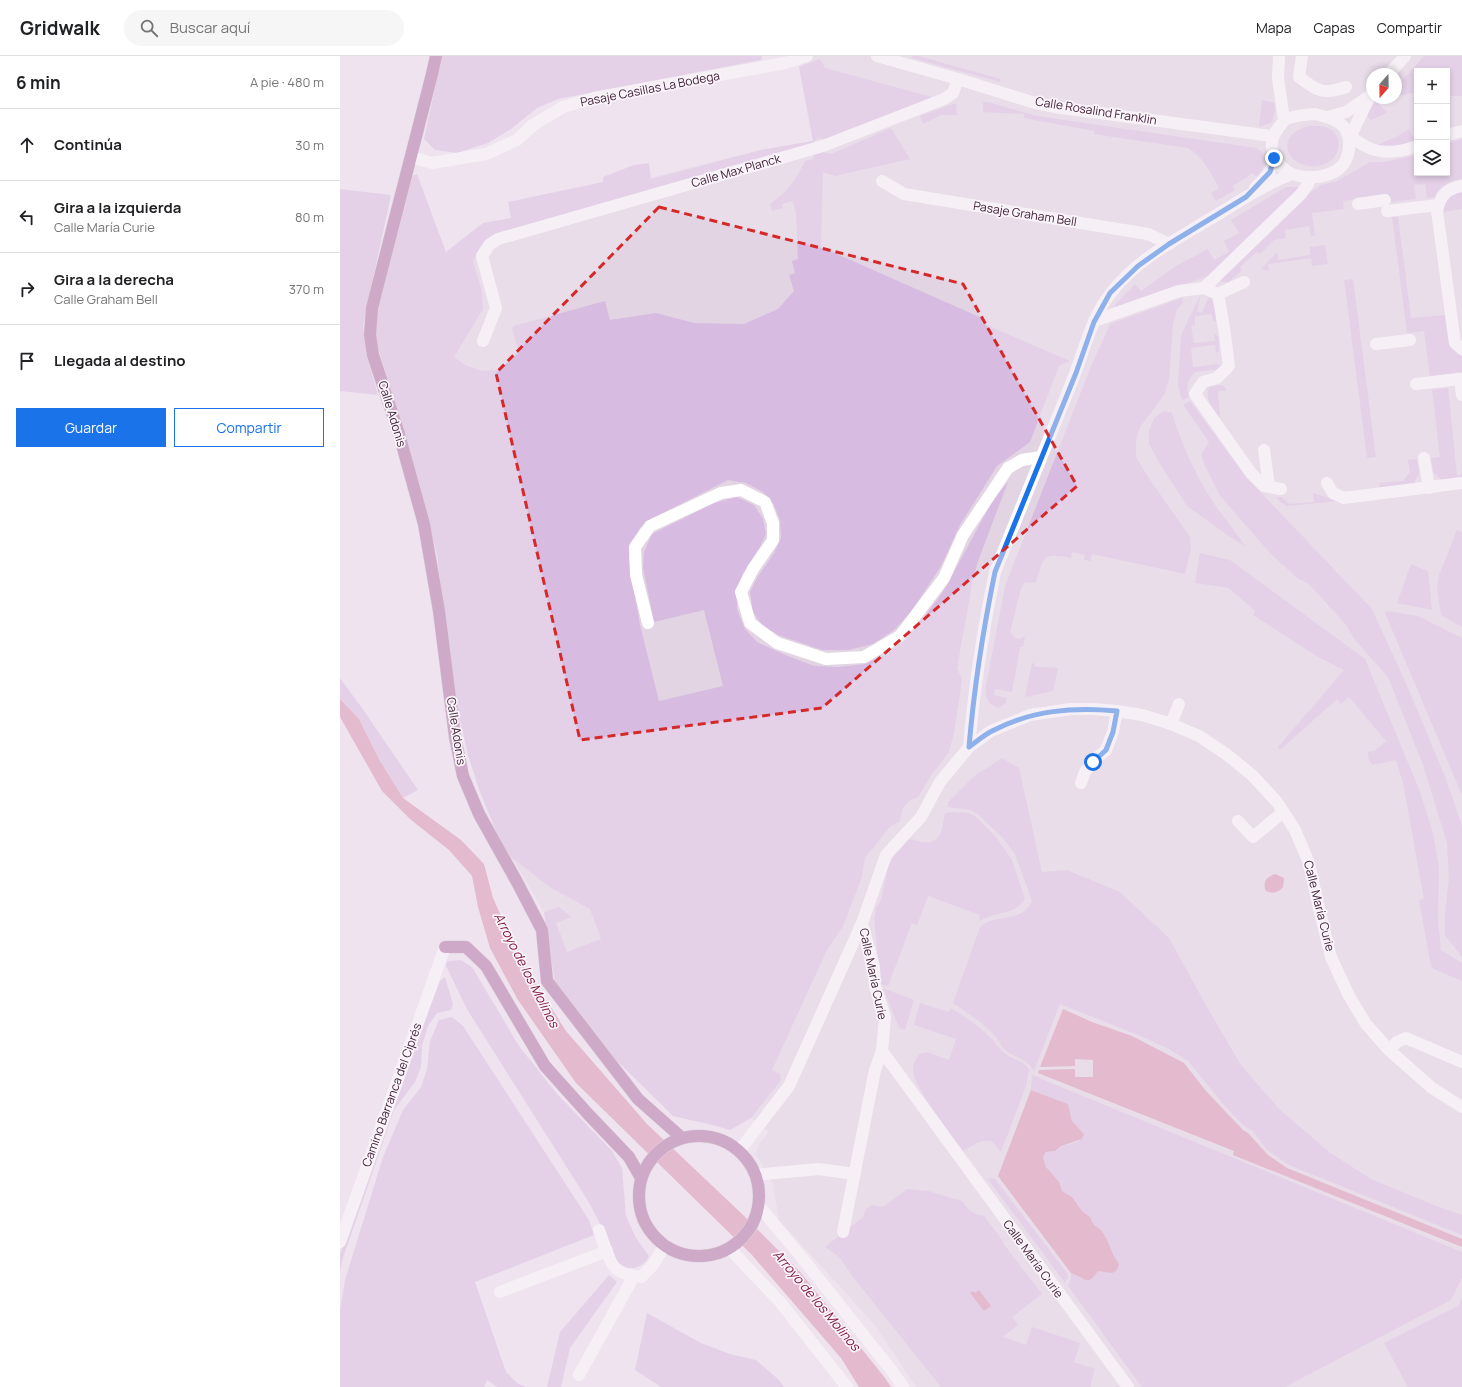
<!DOCTYPE html>
<html lang="es">
<meta charset="utf-8">
<style>
:root{--surface:#fff;--page:#f6f6f6;--text:#202124;--muted:#757577;--line:#e0e0e0;--accent:#1a73e8}
body{margin:0;font-family:Manrope,sans-serif;background:var(--page);color:var(--text)}
.controls{position:absolute;right:12px;top:12px;display:grid;overflow:hidden;border-radius:0px;box-shadow:0 2px 6px #0003}
.controls button{width:36px;height:36px;display:grid;place-items:center;padding:0;border:0;border-bottom:1px solid var(--line);background:var(--surface);color:var(--text);font:20px sans-serif}
.compass{position:absolute;left:1026px;top:12px;width:36px;height:36px;border-radius:50%;background:var(--surface);box-shadow:0 2px 6px #0003;rotate:200deg}
.stop{position:absolute;width:12px;height:12px;margin:-9px;border:3px solid #1a73e8;border-radius:50%;background:#fff}
.stop.end{background:#1a73e8;border-color:#fff;box-shadow:0 1px 4px #0008}
.list{margin:0;padding:0;list-style:none}
h2{display:flex;justify-content:space-between;align-items:center;height:52px;margin:0;padding:0 16px;font-size:17px}
h2 small{font-size:13px;font-weight:400;color:var(--muted)}
.list li{display:grid;grid-template-columns:26px 1fr auto;gap:12px;align-items:center;box-sizing:border-box;height:72px;padding:0 16px;border-top:1px solid var(--line)}
.list b{display:block;font-size:15px;white-space:nowrap}
.list p{margin:0;font-size:13px;white-space:nowrap;color:var(--muted)}
.list em{font-size:13px;font-style:normal;color:var(--muted)}
.actions{display:flex;gap:8px;padding:12px 16px}
.actions a{flex:1;padding:9px 0;border:1px solid var(--accent);border-radius:0px;text-align:center;font-size:14px;color:var(--accent)}
.actions .main{background:var(--accent);color:#fff}
.icon{flex:none;width:22px;height:22px;fill:none;stroke:currentColor;stroke-width:2;stroke-linecap:round;stroke-linejoin:round}
.map{position:relative;flex:none;width:1122px;height:1331px;overflow:hidden}
header{display:flex;align-items:center;gap:24px;box-sizing:border-box;height:56px;padding:0 20px;background:var(--surface);border-bottom:1px solid var(--line)}
header strong{font-size:19px}
nav{display:flex;gap:22px;margin-inline-start:auto;font-size:14px}
.search{width:280px;height:36px;background:var(--page);display:flex;align-items:center;gap:10px;box-sizing:border-box;padding:0 14px;border-radius:22px;color:var(--muted);font-size:15px}
main{display:flex}
aside{flex:1;background:var(--surface)}
.map>svg:first-child{display:block}
</style>
<header>
<strong>Gridwalk</strong>
<div class="search"><svg class="icon" aria-label="search" viewBox="0 0 24 24"><circle cx="10" cy="10" r="6"/><path d="M15 15l6 6"/></svg>Buscar aquí</div>
<nav><a>Mapa</a><a>Capas</a><a>Compartir</a></nav>
</header>
<main>
<aside>
<h2>6 min<small>A pie · 480 m</small></h2>
<ul class="list">
<li><svg class="icon" aria-label="ahead" viewBox="0 0 24 24"><path d="M12 20V5M6 11l6-6 6 6"/></svg><div><b>Continúa</b></div><em>30 m</em></li>
<li><svg class="icon" aria-label="left" viewBox="0 0 24 24"><path d="M17 20v-9H6M10 6l-5 5 5 5"/></svg><div><b>Gira a la izquierda</b><p>Calle María Curie</p></div><em>80 m</em></li>
<li><svg class="icon" aria-label="right" viewBox="0 0 24 24"><path d="M7 20v-9h11M14 6l5 5-5 5"/></svg><div><b>Gira a la derecha</b><p>Calle Graham Bell</p></div><em>370 m</em></li>
<li><svg class="icon" aria-label="arrive" viewBox="0 0 24 24"><path d="M6 21V4h12l-3 4 3 4H6"/></svg><div><b>Llegada al destino</b></div></li>
</ul>
<div class="actions"><a class="main">Guardar</a><a>Compartir</a></div>
</aside>
<div class="map">
<svg width="1122" height="1331" viewBox="0 0 1122 1331">
<rect width="100%" height="100%" fill="#eee3ee"/>
<path fill="#e2d4e2" fill-rule="evenodd" d="M458 0H1122V1331H576L534 1268 439 1164 433 1128 416 1098 419 1088 429 1076 411 1062 390 1074 373 1069 333 1060 215 927 204 856 183 820 159 782 140 736 128 699 113 632 97 498 72 406 106 196 143 167 171 162 313 121 421 94 473 85 459 11 462 9ZM1077 15H1107V117H1077ZM1032 18H1056V42H1032Z"/>
<g fill="#d7bbe1">
<polygon points="102,0 422,0 421,4 218,43 197,52 171,73 148,87 117,97 95,94 84,83"/>
<polygon points="572,0 578,0 661,23 660,26 572,2"/>
<polygon points="1084,0 1122,0 1122,40 1107,40 1107,15 1077,15 1077,38 1072,37 1056,40 1056,32"/>
<path d="M480 3 485 12 592 41 486 84 480 82 474 85V88L147 183 133 205 142 235 143 253 114 301 125 309 142 315 159 314 179 297 172 272 174 270 265 245 270 264 316 257 354 267 404 268 438 253 454 235 449 219 455 217 452 205 458 203 456 158 453 145 442 148 443 152 432 155 430 148C447 136 456 124 465 105L473 103 474 98 483 96 491 98 551 72 570 103 495 120 483 116 481 191 644 263 642 267 730 305 719 310 690 386 657 410 620 469 601 510 571 556 554 574 533 588 508 594H482L438 579 423 570 413 556 410 536 417 522 434 497 441 482 440 464 434 449 423 436 406 427 388 424 313 462 300 472 291 487 289 505 300 569 319 645 383 630 364 554 314 566 303 511 304 496 312 478 374 447 397 441 414 449 423 463 426 478 420 491 403 517 397 533V553L405 573 417 586 443 598 474 610 499 611 525 608 549 597 572 577 603 536 653 444 668 426 638 505 633 523 617 612 622 624 614 677 609 696 592 718 578 741 569 745 563 752 560 765 550 771 525 802 522 821 503 870 487 894 432 1014 440 1018 441 1024 411 1062 390 1074 373 1069 333 1060 271 999 215 927 204 856 219 851 231 861 216 867 227 896 261 883 250 853 211 832 171 801 159 782 140 736 128 699 113 632 97 498 72 406 35 281 38 250 72 120 77 118 106 196 143 167 171 162 168 146 263 126V121L294 109 309 107 311 123 421 94 473 85 459 11Z"/>
<polygon points="922,44 934,47 935,56 932,66 919,71"/>
<polygon points="1036,45 1047,56 1045,58 1031,64 1028,61 1027,56"/>
<path d="M643 46H648L697 60 916 92 922 96C925 106 925 114 916 121L913 117 893 130 895 134 876 145 871 137 879 132C871 118 863 100 848 92L754 78V75L694 64 684 62V58L643 56Z"/>
<polygon points="616,47 617,59 601,59 583,68 580,60"/>
<path d="M969 70C976 70 984 69 990 73 1004 82 1000 102 985 108 953 120 927 81 969 70Z"/>
<polygon points="1069,73 1073,81 1077,80 1077,86 1065,90 1035,90 1058,80"/>
<path d="M1122 83V123C1111 124 1098 130 1095 141L1087 142 1085 128 1074 129 1076 143 1050 146 1049 139 1003 145 1004 153 972 157 975 179 971 180 969 170 945 174 946 182 934 184 920 198 917 196 900 211 902 214 889 226H882L880 223 968 138 981 129 995 126 1006 120 1030 106H1044L1077 99V117H1107V88Z"/>
<polygon points="946,131 960,131 868,220 776,253 775,252 775,249 795,228 801,235 836,210 868,193 874,204 889,196 884,185 899,177 891,164"/>
<polygon points="0,133 51,139 23,269 28,304 38,339 0,335"/>
<polygon points="1122,135 1122,153 1102,156 1107,142"/>
<path d="M1052 161H1058L1071 262 1105 259C1107 275 1106 292 1122 300V316L1090 320 1084 275 1067 277Z"/>
<polygon points="985,189 988,208 972,210 971,202 928,208 929,215 921,213 937,196 938,204 970,199 970,191"/>
<polygon points="1013,223 1036,401 1027,402 1004,224"/>
<path d="M861 238 857 255 862 257 869 241 874 246 876 265 874 266 871 258 855 260V269L851 270 854 287 875 285 874 278 878 280 879 295 876 297 875 289 851 292 853 311 877 308 882 310 881 313 855 316C847 324 846 331 849 341L842 344 838 331 841 279Z"/>
<path d="M842 242 843 247 837 253 833 268 829 324 824 339 800 371 796 385V401L808 421 850 481 851 493 845 518 752 498 750 505 744 504 745 499 732 496 731 502C702 496 704 501 696 526L684 527 680 536 670 576 675 582 681 583 682 581 685 582 683 591H680L672 636 655 633 654 639 667 642 666 647 658 652C647 648 645 640 646 630L665 530 750 313 770 268Z"/>
<path d="M880 329 884 330 886 335H878L880 362C872 350 865 346 869 331Z"/>
<polygon points="1108,332 1117,419 1122,418 1122,423 1104,426 1093,416 1091,402 1100,401 1092,334"/>
<polygon points="850,345 906,421 1032,553 1068,632 1106,723 1122,770 1122,901 1105,879 1105,857 1109,823 1107,787 1083,709 1048,621 1015,584 1006,569 969,528 957,522 932,499 880,440 865,410 861,399 869,386 843,349"/>
<path d="M824 355 832 357C841 387 854 416 871 443 881 459 895 474 905 490L890 481 847 450 820 408 809 388V374L815 361Z"/>
<polygon points="1077,403 1079,418 1072,430 1040,434 1039,427 1063,425 1070,416 1068,404"/>
<polygon points="973,437 998,445 947,450 939,445 936,441 942,441 949,448 974,446"/>
<polygon points="1117,474 1122,476 1122,571 1101,559 1097,532 1099,519"/>
<polygon points="860,497 890,504 1025,603 1079,733 1093,777 1099,812 1098,864 1101,894 1122,907 1122,925 1094,913 1091,910 1079,844 1084,843 1063,727 1056,704 1033,709 1029,705 1028,696 1036,694 1046,685 1009,641 1001,648 997,643 940,694 938,691 1004,614 978,601 913,559 915,555 889,532 855,527"/>
<polygon points="1071,508 1088,515 1092,554 1057,547"/>
<polygon points="1048,555 1078,560 1122,582 1122,739 1045,557"/>
<polygon points="692,607 695,608 695,610 698,611 718,612 713,635 685,641"/>
<polygon points="0,622 22,652 78,734 63,742 40,705 19,663 0,643"/>
<path d="M662 702 679 712 702 816 727 814 780 836 829 882 868 953 901 1009 939 1053 989 1096 1031 1123 1099 1151 1122 1159V1179L949 1109 927 1094 913 1075 903 1069 885 1050 848 1005 829 993 803 981 720 948 694 1015C685 1000 673 1003 662 991 660 988 658 983 655 980 644 967 627 957 613 947L640 871C656 856 681 869 692 845L675 798 663 782 639 759 631 754 608 751V746L633 721Z"/>
<path d="M612 756 629 757 636 761 656 781 672 804 685 843C676 859 653 856 639 865L640 859 588 840 577 869 572 867 548 930 541 928 534 863 536 852 541 844 548 811 554 800 569 783C574 784 578 785 582 786 603 789 602 771 605 757Z"/>
<path d="M121 904 132 911 179 990 217 1038 272 1095 282 1112 286 1160 296 1182 309 1200C304 1212 287 1217 276 1207 271 1202 266 1180 262 1173 258 1163 253 1154 248 1145L128 955 106 910 107 905Z"/>
<polygon points="105,921 113,948 111,954 97,957 88,970 82,990 81,1011 75,1026 54,1054 3,1202 0,1215 0,1198 59,1032 100,925"/>
<polygon points="543,932 574,944 565,974 559,972"/>
<path d="M580 947 609 956 611 952C625 961 639 970 651 982 655 986 658 992 663 996 671 1003 682 1004 689 1013L686 1030 661 1096 652 1085C639 1084 633 1089 622 1096L582 1037 574 1021 573 1009 579 998 587 996 609 1004 616 983 574 969Z"/>
<polygon points="112,961 123,970 249,1164 254,1179 135,1226 166,1316 177,1327 186,1331 157,1331 147,1324 144,1331 0,1331 0,1254 5,1224 43,1101 63,1054 81,1031 87,1013 90,985 99,964"/>
<path d="M692 1019 1122 1196V1222L1111 1244 945 1331H802L728 1230 731 1223V1217C744 1222 749 1230 758 1215L776 1213C780 1207 776 1204 773 1199 768 1188 766 1174 754 1169L750 1161 742 1155 732 1141 722 1135 720 1129 706 1111 703 1101 706 1096 714 1095 721 1090 737 1086 743 1082V1077L732 1065 728 1048 691 1034Z"/>
<polygon points="647,1122 655,1123 727,1217 728,1221 725,1227"/>
<polygon points="567,1133 588,1135 622,1145 629,1154 636,1158 644,1160 663,1185 662,1186 702,1238 672,1261 678,1269 663,1281 686,1289 692,1271 740,1287 734,1306 755,1313 750,1330 752,1331 601,1331 513,1221 499,1201 485,1191 523,1161 526,1153 532,1149 543,1151"/>
<polygon points="269,1219 277,1226 230,1292 221,1331 207,1331 220,1276"/>
<polygon points="1122,1242 1122,1331 1068,1331 1044,1287 1118,1250"/>
<polygon points="307,1257 361,1287 390,1298 416,1304 438,1323 444,1331 321,1331 295,1314"/>
</g>
<g fill="#d787a6">
<polygon points="0,643 19,663 40,705 63,742 121,784 144,808 153,842 181,904 226,975 307,1068 401,1157 461,1217 545,1322 551,1331 519,1331 501,1302 412,1199 236,1027 178,944 150,892 138,851 132,820 109,794 70,763 42,735 0,661"/>
<path d="M935 818 944 822 943 831C938 837 933 838 926 835 922 826 927 821 935 818Z"/>
<polygon points="723,953 752,966 792,980 844,1007 866,1035 903,1074 908,1077 928,1099 947,1112 1122,1183 1122,1191 893,1099 894,1095 698,1017 699,1014 735,1013 735,1021 753,1021 753,1004 735,1003 735,1010 700,1011"/>
<path d="M691 1034 728 1048 732 1065 744 1078 742 1083 721 1090 715 1095 706 1096 703 1101 706 1111 719 1126 722 1135 732 1141 742 1155 750 1161 754 1169C765 1174 768 1187 773 1198 774 1202 778 1204 779 1209L776 1215 772 1217 758 1215C748 1231 745 1222 731 1217L658 1120Z"/>
<polygon points="639,1234 651,1250 644,1255 630,1237 633,1235 635,1237"/>
</g>
<g fill="none" stroke-linecap="round" stroke-linejoin="round">
<defs>
<g id="major">
<polyline points="96,0 92,18 32,252 30,279 33,299 59,378 84,468 99,555 115,681 123,720 139,758 177,826 202,874 207,925 298,1043 342,1082"/>
<polyline points="105,891 126,891 146,910 205,1010 248,1058 289,1101 301,1122"/>
<circle cx="359" cy="1140" r="60"/>
</g>
</defs>
<use href="#major" stroke="#cac1c8" stroke-width="13"/>
<g stroke="#fff" stroke-width="12">
<polyline points="537,0 618,23 695,47 714,51 932,80"/>
<polyline points="939,0 938,22 944,64"/>
<path d="M962 0 959 21C977 35 983 39 1006 31"/>
<polyline points="1049,18 1065,0"/>
<path d="M1030 40 1010 81C1016 84 1021 88 1027 91 1043 99 1061 96 1077 90"/>
<path d="M975 58C996 63 1011 68 1009 92 1009 97 1005 108 1001 111 987 124 955 125 942 111 930 100 928 84 939 71 941 69 943 65 945 64 953 59 966 59 975 58Z"/>
<polyline points="988,61 1006,56 1028,41"/>
<polyline points="1107,79 1122,75"/>
<polyline points="71,101 92,107 146,98 177,84 193,69 223,51 254,42 445,7 467,0"/>
<polyline points="542,125 564,138 808,178 829,188"/>
<path d="M1122 130C1106 133 1100 140 1097 155L1115 287 1122 293"/>
<polyline points="915,132 930,116 934,102"/>
<polyline points="1018,148 1045,144"/>
<polyline points="1047,155 1098,149"/>
<polyline points="864,232 961,138 968,128 970,121"/>
<polyline points="878,238 884,272 889,310 877,322 863,326 855,338 911,417 924,430 941,433"/>
<polyline points="754,265 839,235 864,232 878,238 904,226"/>
<polyline points="143,285 156,252 142,200 149,189 158,183 483,90 604,43 613,37 618,23"/>
<polyline points="1036,288 1070,284"/>
<polyline points="1076,328 1120,323 1122,339"/>
<polyline points="924,394 929,430"/>
<polyline points="1084,402 1089,432"/>
<polyline points="987,427 993,437 1004,442 1122,427"/>
<polyline points="308,567 296,519 295,491 310,470 381,437 401,434 425,446 433,467 433,484 413,513 401,536 410,567 437,587 486,603 524,601 560,580 604,522 623,479 668,412 682,404 701,401"/>
<polyline points="831,668 839,648"/>
<path d="M629 691C634 632 643 574 655 516 681 452 707 387 733 323 744 295 752 260 771 237 796 204 835 184 870 163 897 147 923 129 952 118"/>
<polyline points="741,727 745,716 753,705 766,694 773,676 777,655"/>
<polyline points="898,765 913,781 943,756"/>
<polyline points="1049,994 1057,986 1066,982 1122,1006"/>
<polyline points="399,1095 449,1030 522,867"/>
<polyline points="415,1119 479,1113 515,1118"/>
<polyline points="419,1150 463,1203 552,1315 563,1331"/>
<path d="M259 1174C262 1182 269 1204 273 1209 279 1218 292 1219 301 1221L313 1209 325 1189"/>
<polyline points="503,1176 535,1014 542,995"/>
<polyline points="0,1186 105,891"/>
<polyline points="389,1192 440,1246 507,1331"/>
<polyline points="160,1236 267,1195"/>
<polyline points="239,1319 294,1220"/>
<polyline points="788,1331 542,995 545,961 535,930 534,911 522,867 546,799 581,761 600,726 629,691 651,675 690,659 731,653 752,653 777,655 802,659 831,668 859,680 886,698 912,719 937,746 955,774 969,807 978,848 991,901 1009,940 1026,968 1049,994 1092,1032 1122,1051"/>
</g>
<use href="#major" stroke="#a7649a" stroke-width="12"/>
</g>
<g fill="none" stroke-linecap="round" stroke-linejoin="round">
<path stroke="#1a73e8" stroke-width="5" d="M753 706 766 694 773 676 777 655C733 651 692 654 652 675 644 679 636 686 629 691 634 632 643 574 655 516L736 317 754 266 770 237 798 210 829 188 906 141 930 116 934 102"/>
</g>
<path d="M0 0H1122V1331H0ZM319 151 623 228 737 430 482 652 240 684 156 317Z" fill="#eee3ee" fill-opacity=".55" fill-rule="evenodd"/>
<path fill="none" stroke="#d62828" stroke-width="3" stroke-dasharray="8 5" stroke-linejoin="round" d="M319 151 623 228 737 430 482 652 240 684 156 317Z"/>
<g text-anchor="middle" stroke-width="3.5" stroke-linejoin="round" paint-order="stroke">
<g font-size="12" fill="#42213b" stroke="#faf5fa">
<text transform="translate(310 33) rotate(-11)" y="4">Pasaje Casillas La Bodega</text>
<text transform="translate(756 55) rotate(9)" y="4">Calle Rosalind Franklin</text>
<text transform="translate(396 115) rotate(-16)" y="4">Calle Max Planck</text>
<text transform="translate(685 158) rotate(9)" y="4">Pasaje Graham Bell</text>
<text transform="translate(52 358) rotate(73)" y="4">Calle Adonis</text>
<text transform="translate(116 675) rotate(81)" y="4">Calle Adonis</text>
<text transform="translate(979 850) rotate(76)" y="4">Calle María Curie</text>
<text transform="translate(533 918) rotate(78)" y="4">Calle María Curie</text>
<text transform="translate(52 1039) rotate(-70)" y="4">Camino Barranca del Ciprés</text>
<text transform="translate(693 1203) rotate(54)" y="4">Calle María Curie</text>
</g>
<g font-size="13" font-style="italic" fill="#83163e" stroke="#faf5fa">
<text transform="translate(187 914) rotate(63)" y="5">Arroyo de los Molinos</text>
<text transform="translate(477 1244) rotate(50)" y="5">Arroyo de los Molinos</text>
</g>
</g>
</svg>
<div class="controls">
<button>+</button>
<button>−</button>
<button><svg class="icon" aria-label="layers" viewBox="0 0 24 24"><path d="M12 4l9 5-9 5-9-5zM3 14l9 5 9-5"/></svg></button>
</div>
<svg class="compass" viewBox="-18 -18 36 36"><path d="M0-13l5 13h-10z" fill="#e53935"/><path d="M0 13l5-13h-10z" fill="#757577"/></svg>
<div class="stop" style="left:753px;top:706px"></div>
<div class="stop end" style="left:934px;top:102px"></div>
</div>
</main>
